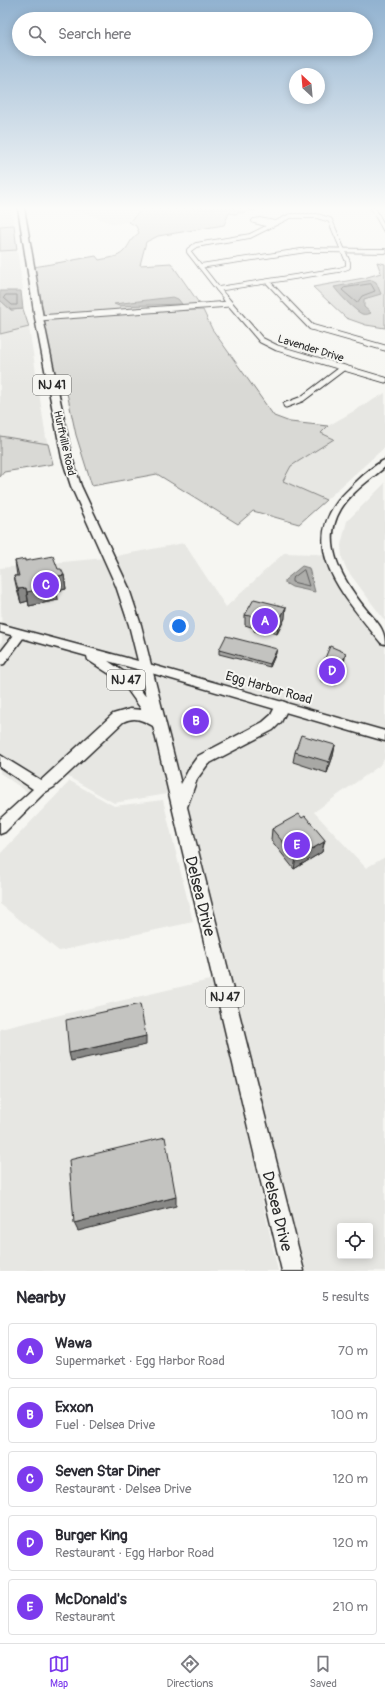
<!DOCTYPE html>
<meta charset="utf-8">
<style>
:root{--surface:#fff;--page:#f2f2f3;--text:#2b2b33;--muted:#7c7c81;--line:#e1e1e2;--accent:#7c3aed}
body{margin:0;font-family:Pangolin,sans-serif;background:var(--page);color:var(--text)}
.controls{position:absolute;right:12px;bottom:12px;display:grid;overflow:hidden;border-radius:4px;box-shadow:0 2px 10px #0003}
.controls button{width:36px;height:36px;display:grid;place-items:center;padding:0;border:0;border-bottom:1px solid var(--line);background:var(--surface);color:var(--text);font:20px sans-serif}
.compass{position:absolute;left:289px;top:68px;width:36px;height:36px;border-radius:50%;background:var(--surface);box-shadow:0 2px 10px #0003;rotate:334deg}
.you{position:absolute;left:179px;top:626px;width:14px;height:14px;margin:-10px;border:3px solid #fff;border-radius:50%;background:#1a73e8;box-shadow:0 0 0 6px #1a73e833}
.badge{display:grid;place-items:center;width:26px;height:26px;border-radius:50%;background:var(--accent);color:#fff;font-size:13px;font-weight:700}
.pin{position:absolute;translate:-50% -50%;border:2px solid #fff;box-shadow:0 1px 4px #0006}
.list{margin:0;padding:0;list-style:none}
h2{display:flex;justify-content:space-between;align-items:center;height:52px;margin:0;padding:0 16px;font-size:17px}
h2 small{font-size:13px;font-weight:400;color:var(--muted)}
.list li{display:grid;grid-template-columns:26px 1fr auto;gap:12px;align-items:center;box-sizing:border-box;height:56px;margin:0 8px 8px;padding:0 8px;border:1px solid var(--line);border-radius:4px}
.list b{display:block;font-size:15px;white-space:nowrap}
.list p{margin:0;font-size:13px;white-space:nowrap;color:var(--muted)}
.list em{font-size:13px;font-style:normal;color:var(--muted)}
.icon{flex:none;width:22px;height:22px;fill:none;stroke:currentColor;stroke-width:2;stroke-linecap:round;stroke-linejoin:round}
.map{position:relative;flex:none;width:385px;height:1271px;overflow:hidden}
.search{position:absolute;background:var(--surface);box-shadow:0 2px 10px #0003;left:12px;right:12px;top:12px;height:44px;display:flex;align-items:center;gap:10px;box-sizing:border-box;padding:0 14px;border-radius:22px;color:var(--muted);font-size:15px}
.sheet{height:372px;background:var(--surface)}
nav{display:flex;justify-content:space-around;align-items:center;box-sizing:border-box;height:56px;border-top:1px solid var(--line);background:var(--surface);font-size:11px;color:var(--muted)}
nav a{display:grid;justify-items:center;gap:2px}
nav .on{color:var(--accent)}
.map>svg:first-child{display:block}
</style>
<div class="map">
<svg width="385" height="1271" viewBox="0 0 385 1271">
<rect width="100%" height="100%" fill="#f6f6f2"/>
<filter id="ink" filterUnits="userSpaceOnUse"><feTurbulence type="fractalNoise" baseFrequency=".025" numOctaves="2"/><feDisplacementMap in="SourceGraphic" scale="8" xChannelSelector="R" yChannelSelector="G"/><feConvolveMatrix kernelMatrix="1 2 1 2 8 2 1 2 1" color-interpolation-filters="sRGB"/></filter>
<g filter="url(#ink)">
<g fill="#e7e7e3" fill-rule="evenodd">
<polygon points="0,208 11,208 14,225 0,226"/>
<polygon points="62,208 143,208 141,212 129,222 113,224 88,214"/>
<polygon points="17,250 23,289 21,291 22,307 11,309 0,299 0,251"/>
<polygon points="29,327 46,438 48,444 0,436 0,334"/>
<polygon points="385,393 385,447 326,500 283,481 291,466 334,439 321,433 328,426"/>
<polygon points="385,483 385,621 347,570 342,558 341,545 347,521"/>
<path d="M184 543 226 607 284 553 316 554 329 556 363 613 385 640V758L379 766 314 812 366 868 385 857V1271H299L224 952 179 792 114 803 65 775 39 800 0 773V644L2 641 0 568 105 558ZM340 1226H370V1256H340Z"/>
<polygon points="70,781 114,806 163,800 193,922 59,951 0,904 0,854"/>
<polygon points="214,979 278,1271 0,1271 0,1029"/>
</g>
<g fill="#d9d9d5" stroke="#828280">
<path d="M143 208H265L234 214 229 213 224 225 158 236 146 242 140 265 171 263 201 306 44 315 34 267 96 256 99 260C107 258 118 258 124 251 130 245 129 240 139 233L136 226 129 222Z"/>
<polygon points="14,225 17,250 0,251 0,226"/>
<polygon points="377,262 385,264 385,328 366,325 346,318 313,287 364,278 381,273"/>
<polygon points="0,300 11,310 23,309 29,327 0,334"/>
<polygon points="203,310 212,329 274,416 290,422 328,426 321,433 334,439 291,466 283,481 326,500 299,524 253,511 238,524 157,474 92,486 76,435 67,393 59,393 44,322 49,319 130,312"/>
<polygon points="0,436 48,444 53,464 4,472 0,477"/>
</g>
<g fill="#aeaeab" stroke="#7a7a78">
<path d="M372 280 376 282 381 294 364 299V307L371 313C369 314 365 315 362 314 355 311 338 293 334 287Z"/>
<polygon points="0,291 21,291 23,309 11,310 0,300"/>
<polygon points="173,297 178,299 182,304 119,306 114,304"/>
<polygon points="302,566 309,568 315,592 292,587 285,583 285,580"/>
</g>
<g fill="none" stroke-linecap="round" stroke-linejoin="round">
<g stroke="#5f5f5e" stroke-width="1">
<polygon points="371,284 375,291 362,296 357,303 342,290 344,288"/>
<polygon points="6,295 17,295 17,305 12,305 4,298"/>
<polygon points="304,570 309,586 292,582 292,579"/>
</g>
<defs>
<g id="street-far1">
<polyline points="373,208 385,230"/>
<polygon points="290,216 317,216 330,220 348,262 348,267 339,270 218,289 189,252 189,250 196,245 250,236"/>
<polyline points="270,225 254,221 260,220 275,223"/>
<polyline points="200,266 307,250 385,251"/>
<polyline points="268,282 285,300"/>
<polyline points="218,289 227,300"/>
</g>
<g id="street">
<polyline points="226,299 261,340 277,348 385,380"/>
<polyline points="284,299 311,327 385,348"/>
<polyline points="39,318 230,304"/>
<polyline points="286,405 302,399 343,368"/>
</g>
<g id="secondary">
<path d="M385 460V467C370 480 351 492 341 509 320 544 343 580 365 608 375 621 385 627 385 644L381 643C344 596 291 543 349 489 357 481 376 463 385 460Z"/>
<polygon points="21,630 26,634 4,664 0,665 0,653 17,631"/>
<polygon points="145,663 385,731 385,741 141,670 139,667"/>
<polygon points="0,755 47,784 49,788 5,832 0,834 0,819 33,789 0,767"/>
</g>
<path id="primary" d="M18 208H24L43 318 72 458 81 486 128 586 141 625 181 784 190 767 198 756 263 722 271 715 277 703 282 701 287 703 289 706 281 722 273 730 208 764 197 779 187 807 304 1271H282L153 726C142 720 135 716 123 722L54 787 42 794 37 792 35 788 37 784 113 714 130 709 142 710 122 682 88 660 87 656 0 632V624L138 661 129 625 116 586 71 486 62 458 35 318ZM108 661 140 670 146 697 130 676Z"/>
</defs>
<use href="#street-far1" stroke="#2b2b2b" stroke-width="5.5"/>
<use href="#street" stroke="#2b2b2b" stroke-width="7"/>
<use href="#secondary" stroke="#2b2b2b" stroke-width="3"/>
<use href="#primary" stroke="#2b2b2b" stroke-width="3"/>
<use href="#street-far1" stroke="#f6f6f2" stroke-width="4"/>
<use href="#street" stroke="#f6f6f2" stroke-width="5"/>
<use href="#secondary" fill="#f6f6f2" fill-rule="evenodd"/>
<use href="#primary" fill="#f6f6f2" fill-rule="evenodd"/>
</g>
<g fill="#a8a8a5" stroke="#2b2b2b">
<polygon points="15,561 58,569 64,575 66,589 57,591 58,600 29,606 28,601 21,603 17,590 14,576 17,576"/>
<polygon points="245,615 285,618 277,634 266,631 264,634 254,631 254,628 245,625"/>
<polygon points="219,650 276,653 270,667 219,654"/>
<polygon points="323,663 344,663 336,685 321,681"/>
<polygon points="335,745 333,756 327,773 293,762 295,752"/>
<polygon points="302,818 325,840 322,852 294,869 271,840 272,829"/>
</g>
<g fill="#888886" stroke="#2b2b2b">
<polygon points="64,575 66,589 57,591 58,600 29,606 27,592 54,577"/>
<polygon points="26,588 28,601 21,603 18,589"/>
<polygon points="286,607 285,618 277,634 278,623"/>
<polygon points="267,620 266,631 264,634 265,623"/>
<polygon points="277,649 276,653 270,667 270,664"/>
<polygon points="346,653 344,663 336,685 338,674"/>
<polygon points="335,745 333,756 327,773 329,762"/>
<polygon points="324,842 322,852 294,869 296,858"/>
<polygon points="146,1036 146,1045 71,1061 69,1053"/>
<polygon points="176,1197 176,1206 78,1231 74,1223"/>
</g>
<g fill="#c3c3c0" stroke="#2b2b2b">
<polygon points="53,556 58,569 61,569 64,575 54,577 56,586 27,592 26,588 18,589 14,576 19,576 15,561 25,559 25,561"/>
<polygon points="254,599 286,607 278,623 267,620 265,623 255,620 256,617 245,615"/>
<polygon points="226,636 277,649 270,664 219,650"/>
<polygon points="330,646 346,653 338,674 323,671 325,664 323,663"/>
<polygon points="301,735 335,745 329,762 295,752"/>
<polygon points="299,814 302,818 305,816 325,840 324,842 296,858 272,829"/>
<polygon points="140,1004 146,1036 69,1053 66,1020"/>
<polygon points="165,1137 176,1197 74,1223 69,1160"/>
</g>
</g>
<linearGradient id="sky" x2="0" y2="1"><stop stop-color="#91b2d0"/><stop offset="0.54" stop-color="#fbfbf9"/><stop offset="1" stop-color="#fbfbf9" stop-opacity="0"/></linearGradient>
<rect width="385" height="386" fill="url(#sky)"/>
<g text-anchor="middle" stroke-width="4" stroke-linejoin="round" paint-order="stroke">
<g font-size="11" fill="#2b2b2b" stroke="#f6f6f2">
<text transform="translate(311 348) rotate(17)" y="4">Lavender Drive</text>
<text transform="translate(65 443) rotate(77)" y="4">Hurffville Road</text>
</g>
<g fill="#f6f6f2" stroke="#686867" stroke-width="1">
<rect x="33" y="375" width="38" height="20" rx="3"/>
<rect x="107" y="670" width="38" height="20" rx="3"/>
<rect x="206" y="987" width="38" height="20" rx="3"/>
</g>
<g font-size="12" font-weight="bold" fill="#2b2b2b">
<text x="52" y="389">NJ 41</text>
<text x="126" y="684">NJ 47</text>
<text x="225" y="1001">NJ 47</text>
</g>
<g font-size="13" fill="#2b2b2b" stroke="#f6f6f2">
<text transform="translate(269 687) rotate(16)" y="5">Egg Harbor Road</text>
</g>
<g font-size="16" fill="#2b2b2b" stroke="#f6f6f2">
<text transform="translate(201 896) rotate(76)" y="6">Delsea Drive</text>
<text transform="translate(278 1211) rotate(76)" y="6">Delsea Drive</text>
</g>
</g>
</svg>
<div class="controls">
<button><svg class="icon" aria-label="locate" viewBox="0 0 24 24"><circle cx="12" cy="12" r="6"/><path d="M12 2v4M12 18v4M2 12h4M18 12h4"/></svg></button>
</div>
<svg class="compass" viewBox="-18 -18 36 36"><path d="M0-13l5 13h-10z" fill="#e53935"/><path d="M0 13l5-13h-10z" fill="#7c7c81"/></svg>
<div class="you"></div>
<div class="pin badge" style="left:265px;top:621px">A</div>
<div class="pin badge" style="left:196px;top:721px">B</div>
<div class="pin badge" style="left:46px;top:585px">C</div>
<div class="pin badge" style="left:332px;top:671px">D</div>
<div class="pin badge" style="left:297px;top:845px">E</div>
<div class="search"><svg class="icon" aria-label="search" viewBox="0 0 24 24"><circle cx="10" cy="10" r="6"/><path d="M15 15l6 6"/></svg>Search here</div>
</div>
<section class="sheet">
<h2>Nearby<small>5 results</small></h2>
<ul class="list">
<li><span class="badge">A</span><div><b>Wawa</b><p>Supermarket · Egg Harbor Road</p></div><em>70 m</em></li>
<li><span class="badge">B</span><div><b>Exxon</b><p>Fuel · Delsea Drive</p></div><em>100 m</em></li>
<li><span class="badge">C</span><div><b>Seven Star Diner</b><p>Restaurant · Delsea Drive</p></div><em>120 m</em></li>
<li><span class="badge">D</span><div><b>Burger King</b><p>Restaurant · Egg Harbor Road</p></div><em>120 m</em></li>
<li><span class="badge">E</span><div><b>McDonald's</b><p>Restaurant</p></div><em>210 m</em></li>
</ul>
</section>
<nav>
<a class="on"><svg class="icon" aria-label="map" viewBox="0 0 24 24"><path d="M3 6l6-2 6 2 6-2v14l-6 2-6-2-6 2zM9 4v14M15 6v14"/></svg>Map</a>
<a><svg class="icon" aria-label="directions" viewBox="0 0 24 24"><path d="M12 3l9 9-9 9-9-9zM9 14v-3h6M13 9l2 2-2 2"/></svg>Directions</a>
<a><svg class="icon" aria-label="saved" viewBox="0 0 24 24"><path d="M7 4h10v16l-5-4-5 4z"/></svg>Saved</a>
</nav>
